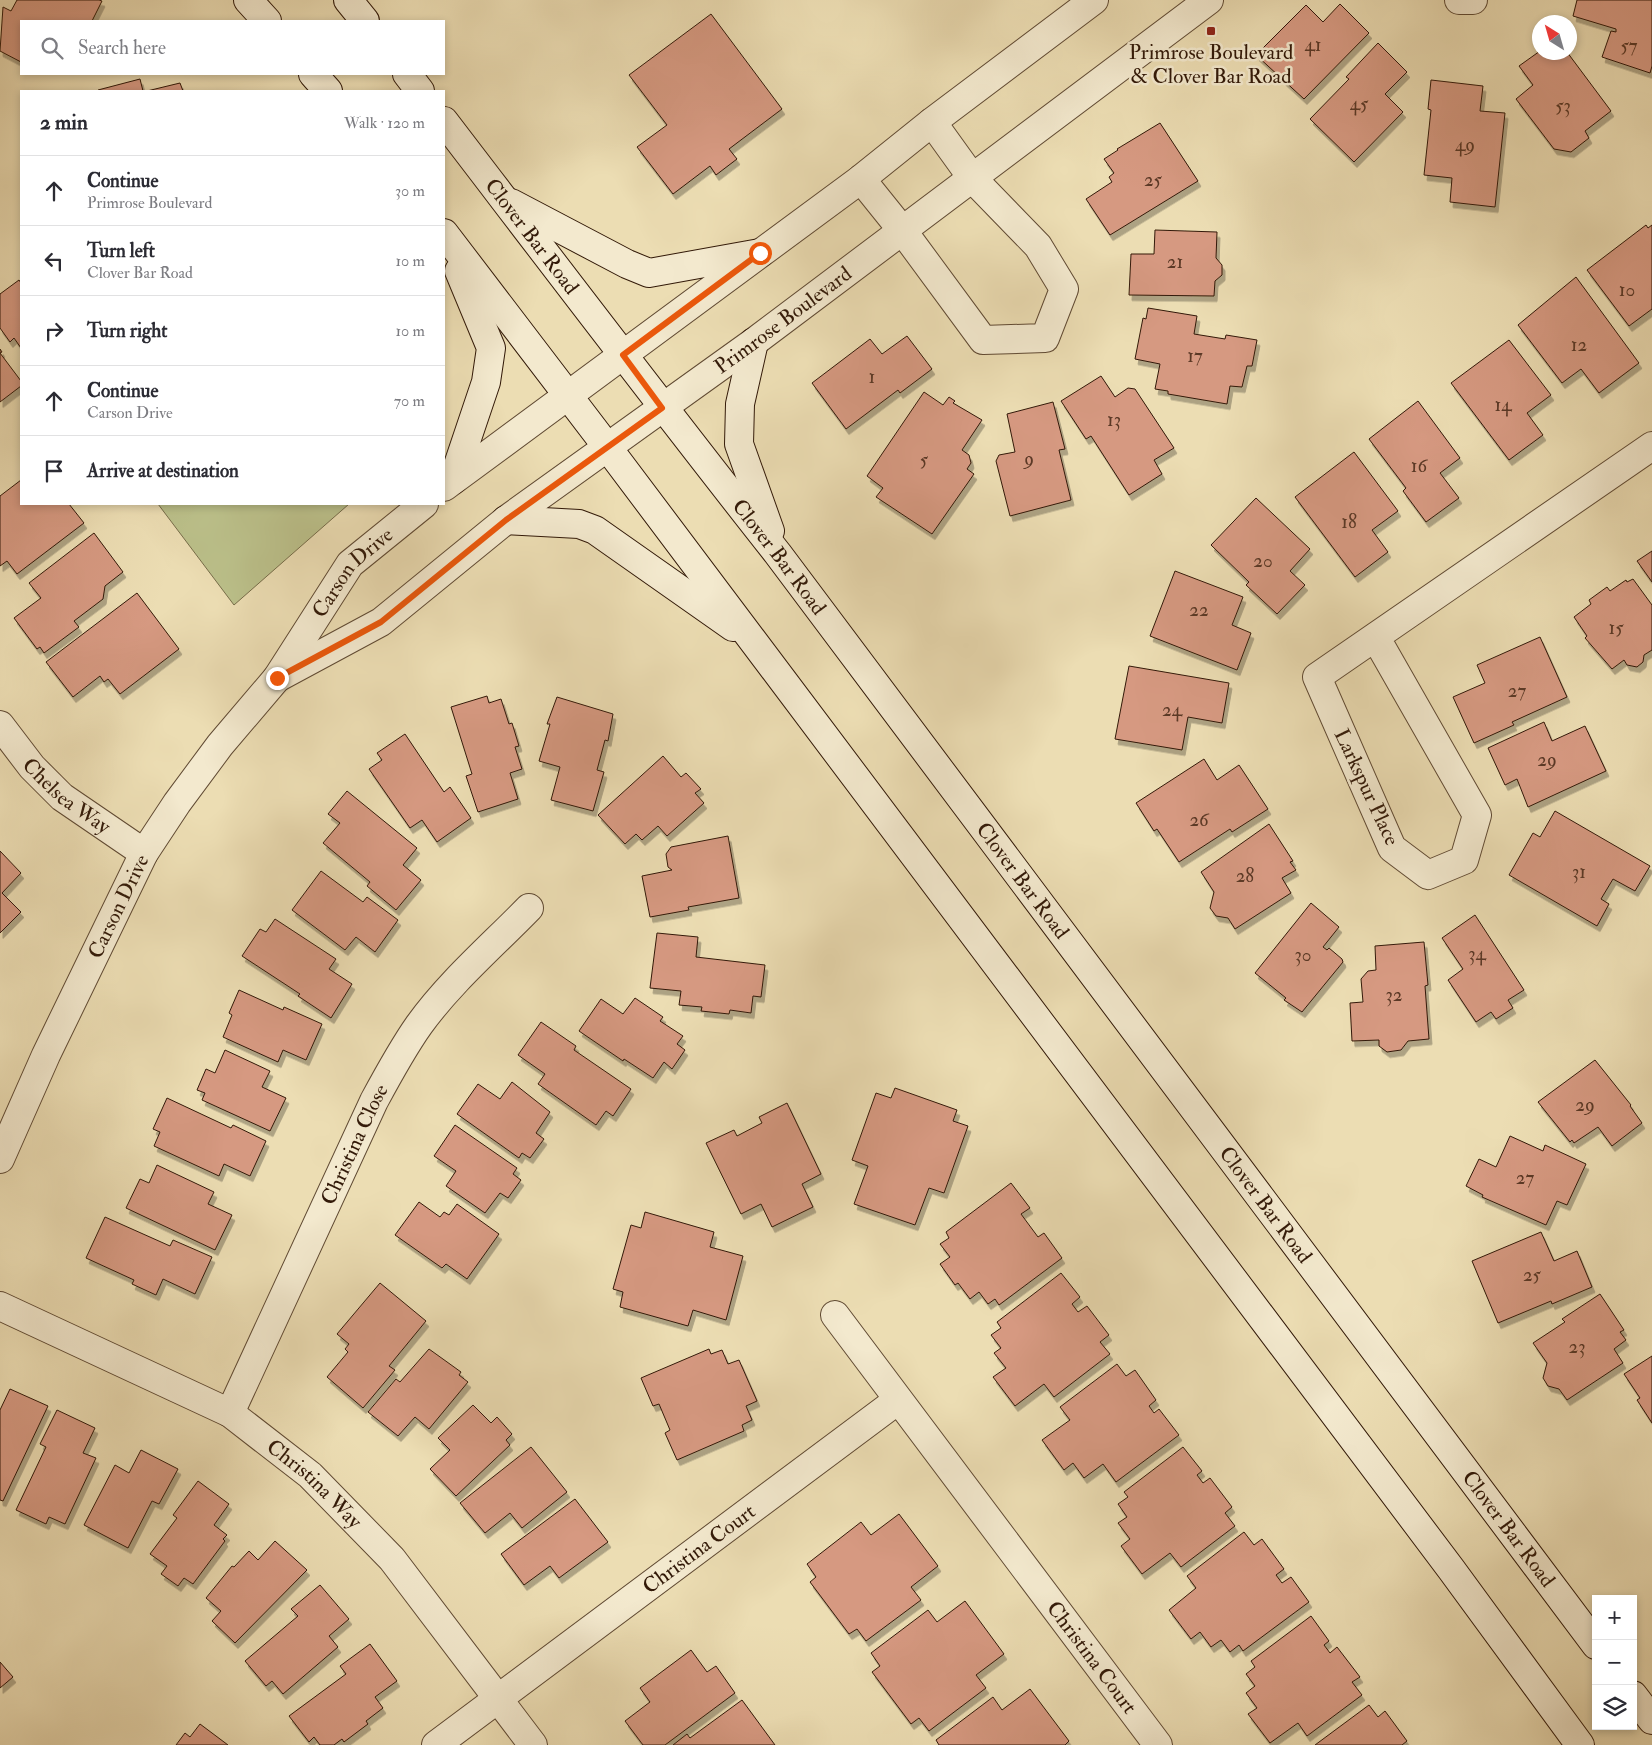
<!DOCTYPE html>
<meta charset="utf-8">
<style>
:root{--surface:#fff;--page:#f2f2f3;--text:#2b2b33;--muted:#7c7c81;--line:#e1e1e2}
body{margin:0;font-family:"IM FELL Double Pica",serif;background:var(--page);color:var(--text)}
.controls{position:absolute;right:15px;bottom:15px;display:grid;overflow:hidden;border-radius:0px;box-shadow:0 2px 8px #0003}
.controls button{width:45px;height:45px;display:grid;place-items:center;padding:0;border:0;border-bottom:1px solid var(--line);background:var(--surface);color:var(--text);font:25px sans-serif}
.compass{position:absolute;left:1532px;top:15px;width:45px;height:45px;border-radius:50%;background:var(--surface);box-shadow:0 2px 8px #0003;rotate:323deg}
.stop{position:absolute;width:15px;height:15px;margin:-11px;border:4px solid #ea580c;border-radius:50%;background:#fff}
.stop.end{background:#ea580c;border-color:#fff;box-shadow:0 1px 5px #0008}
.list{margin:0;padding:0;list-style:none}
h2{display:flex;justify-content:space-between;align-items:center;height:65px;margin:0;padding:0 20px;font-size:21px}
h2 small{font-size:16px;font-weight:400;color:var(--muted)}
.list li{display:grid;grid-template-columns:32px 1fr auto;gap:15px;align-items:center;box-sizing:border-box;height:70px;padding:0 20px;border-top:1px solid var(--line)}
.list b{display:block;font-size:19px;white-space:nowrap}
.list p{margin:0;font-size:16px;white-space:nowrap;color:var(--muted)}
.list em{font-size:16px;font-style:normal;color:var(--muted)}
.icon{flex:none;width:28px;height:28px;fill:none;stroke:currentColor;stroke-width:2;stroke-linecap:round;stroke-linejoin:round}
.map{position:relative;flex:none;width:1652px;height:1745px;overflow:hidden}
.search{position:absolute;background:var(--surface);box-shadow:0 2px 8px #0003;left:20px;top:20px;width:425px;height:55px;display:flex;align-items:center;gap:12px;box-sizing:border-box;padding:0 18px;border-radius:0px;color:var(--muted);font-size:19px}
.panel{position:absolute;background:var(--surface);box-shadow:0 2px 8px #0003;left:20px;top:90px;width:425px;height:415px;border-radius:0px}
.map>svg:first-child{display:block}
</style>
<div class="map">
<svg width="1652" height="1745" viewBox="0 0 1652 1745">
<defs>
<filter id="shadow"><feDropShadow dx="3" dy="5.5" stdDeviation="0" flood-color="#0004"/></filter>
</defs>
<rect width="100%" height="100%" fill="#ecddb3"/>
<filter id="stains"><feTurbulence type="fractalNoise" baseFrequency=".004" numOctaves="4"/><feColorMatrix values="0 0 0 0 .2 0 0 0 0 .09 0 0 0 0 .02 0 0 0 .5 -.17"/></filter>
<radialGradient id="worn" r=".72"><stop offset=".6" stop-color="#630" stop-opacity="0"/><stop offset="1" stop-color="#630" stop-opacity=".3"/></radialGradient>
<polygon fill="#bbc08a" stroke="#766c49" points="158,504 349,504 234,605"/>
<g fill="#d69981" stroke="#321908" filter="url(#shadow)">
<polygon points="17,0 99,0 102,1 92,21 21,21 21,62 0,51 3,7 11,11"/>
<polygon points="1577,0 1652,0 1652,66 1650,73 1602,57 1611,31 1616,32 1616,29 1573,16"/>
<polygon points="1340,4 1369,33 1304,99 1256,55 1306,5 1323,22"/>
<polygon points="711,14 782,109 729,149 737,159 716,175 710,166 673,194 637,147 667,125 629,75"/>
<polygon points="1378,43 1407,72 1385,94 1403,112 1354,162 1310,119 1349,79 1346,77"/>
<polygon points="1540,51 1567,52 1611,111 1585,131 1589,138 1571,152 1554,149 1516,99 1533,85 1519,66"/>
<polygon points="140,79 143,91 98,91 98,90"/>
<polygon points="1431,80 1483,86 1480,111 1505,113 1495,207 1450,202 1452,178 1424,175 1431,110 1428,109"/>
<polygon points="180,83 183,91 147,91"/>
<polygon points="1160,123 1198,181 1110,235 1086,199 1112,182 1109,177 1114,173 1104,159 1118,150 1117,149"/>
<polygon points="1646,225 1648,228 1652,225 1652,309 1629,326 1587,270"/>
<polygon points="1155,230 1217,232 1216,258 1222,265 1222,275 1215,281 1214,296 1129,295 1131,254 1154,254"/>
<polygon points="1576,277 1639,363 1599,393 1581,369 1562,383 1518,325"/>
<polygon points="19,280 21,283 21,348 14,338 10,342 0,328 0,294"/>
<polygon points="1148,308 1197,316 1194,334 1225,339 1226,335 1257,340 1252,366 1247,366 1242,387 1230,386 1227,404 1168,394 1168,391 1155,389 1160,364 1135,359 1143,318 1146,319"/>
<polygon points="907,336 932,369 900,393 898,390 846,429 812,383 870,339 882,354"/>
<polygon points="1509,340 1551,395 1527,413 1543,435 1509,460 1451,383"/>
<polygon points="0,349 2,352 0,353 21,381 21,386 0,402"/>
<polygon points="1101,376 1115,397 1128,388 1135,389 1174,448 1154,460 1162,474 1129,495 1091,436 1086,439 1061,401"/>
<polygon points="924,392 943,405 949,397 955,401 953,403 982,420 962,450 969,455 971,463 967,469 974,474 932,534 876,497 883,488 867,476"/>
<polygon points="1418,401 1460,458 1440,473 1459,498 1426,522 1403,491 1406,488 1369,439"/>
<polygon points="1053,402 1065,449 1059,450 1071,500 1010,516 996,461 999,455 1015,452 1007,414"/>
<polygon points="1354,452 1398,511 1372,530 1388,552 1355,577 1295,497"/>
<polygon points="21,480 21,504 69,504 84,523 17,574 7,561 0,566 0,496"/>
<polygon points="1256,498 1310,549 1290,571 1305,585 1277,614 1246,585 1249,582 1211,545"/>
<polygon points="94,533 123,572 105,586 103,599 74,621 79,627 44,653 40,647 37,649 14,618 41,598 29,583"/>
<polygon points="1652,551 1652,582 1637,561"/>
<polygon points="1175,571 1243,597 1232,625 1251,633 1237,670 1150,636"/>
<polygon points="1633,579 1652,605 1652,650 1644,655 1643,662 1637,667 1627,665 1624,660 1612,669 1585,638 1587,636 1574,617 1591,604 1589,600 1607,587 1610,591 1626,580 1627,582"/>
<polygon points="137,593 179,649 120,694 108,679 104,682 100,676 73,697 46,662"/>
<polygon points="1540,637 1567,697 1512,722 1514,725 1474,743 1453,697 1485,683 1477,665"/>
<polygon points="1129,666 1229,683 1222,723 1188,717 1182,750 1115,739"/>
<polygon points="487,696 489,703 501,699 509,724 512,723 519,746 515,747 522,769 510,773 518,799 478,812 466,776 472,774 451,707"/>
<polygon points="557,697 613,714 608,741 605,740 597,770 604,772 593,811 551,800 560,767 539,761 550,724 547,724"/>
<polygon points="1544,722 1552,741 1585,726 1606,771 1528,807 1517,779 1505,785 1488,748"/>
<polygon points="405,734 444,792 450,787 471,818 437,842 422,820 410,828 369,769 382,760 377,753"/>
<polygon points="663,756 681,777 686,773 701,789 695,793 704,803 667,836 658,826 642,840 636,834 625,844 598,815"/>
<polygon points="1204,759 1217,780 1239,765 1268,809 1232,832 1230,829 1179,862 1157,829 1154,831 1136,803"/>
<polygon points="347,791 417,848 403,865 421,880 396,910 367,886 370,882 323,843 340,823 328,814"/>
<polygon points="1555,811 1650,866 1635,891 1613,879 1601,899 1609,904 1597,926 1509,875 1533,833 1540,837"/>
<polygon points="1269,824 1293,861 1290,862 1296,870 1282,878 1291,893 1235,929 1228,918 1216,916 1210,908 1214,892 1201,872"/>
<polygon points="728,836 739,898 688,907 689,910 650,917 642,876 672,870 668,867 666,854 671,847"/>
<polygon points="0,851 21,873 2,893 21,912 0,933"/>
<polygon points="321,871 363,902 367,897 398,920 375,952 356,937 345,950 292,910"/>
<polygon points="1311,903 1339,927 1323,947 1327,950 1329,948 1342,959 1343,962 1302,1012 1284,1000 1286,998 1255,973"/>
<polygon points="1475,915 1524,990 1508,1000 1513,1008 1496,1019 1491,1012 1476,1022 1448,980 1463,969 1442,938"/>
<polygon points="275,919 336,959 329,969 352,984 331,1018 298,996 300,994 242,956 260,929 266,932"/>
<polygon points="657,933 698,937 696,957 765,965 761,997 753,996 751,1013 730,1010 729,1014 701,1011 702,1007 679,1005 681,991 650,988"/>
<polygon points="1424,942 1428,985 1425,986 1429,1039 1408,1041 1401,1050 1387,1052 1379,1046 1379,1040 1352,1041 1350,1003 1363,1002 1361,979 1368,971 1376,970 1375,946"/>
<polygon points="239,990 283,1010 284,1007 322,1024 306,1060 283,1050 278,1062 223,1037 232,1015 229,1013"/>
<polygon points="635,998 663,1017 660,1021 683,1036 677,1044 685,1050 672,1069 664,1062 653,1078 624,1059 623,1061 579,1031 601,999 623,1014"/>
<polygon points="541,1022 576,1046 574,1050 631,1089 613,1116 606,1111 596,1125 538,1084 545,1074 518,1055"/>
<polygon points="225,1050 270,1071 262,1087 286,1098 270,1131 202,1100 205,1093 197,1090 206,1069 215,1073"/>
<polygon points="1595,1060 1631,1105 1630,1106 1642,1123 1612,1146 1598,1127 1574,1143 1572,1140 1570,1142 1538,1102"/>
<polygon points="512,1082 550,1112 536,1133 544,1139 530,1158 522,1153 519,1158 457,1114 478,1084 500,1099"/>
<polygon points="895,1088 957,1110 953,1121 968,1126 944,1193 929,1188 915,1225 854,1204 868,1166 852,1160 876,1093 891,1098"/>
<polygon points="167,1098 231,1128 233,1125 266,1141 250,1176 224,1164 219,1176 154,1146 160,1132 153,1129"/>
<polygon points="787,1103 821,1174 802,1184 813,1207 772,1227 761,1204 741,1214 706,1143 734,1130 737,1136 762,1123 759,1117"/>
<polygon points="455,1125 517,1168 513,1174 521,1180 508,1198 500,1193 485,1213 446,1186 456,1171 434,1156"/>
<polygon points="1510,1136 1543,1151 1545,1145 1586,1164 1567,1205 1557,1201 1546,1225 1482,1197 1483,1195 1466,1186 1479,1159 1496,1167"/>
<polygon points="157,1165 214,1192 208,1204 232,1215 215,1250 126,1208 140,1179 149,1183"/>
<polygon points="1011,1183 1030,1208 1021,1214 1038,1237 1044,1233 1062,1258 999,1305 995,1299 988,1304 979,1292 970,1299 958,1283 955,1285 940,1264 950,1257 940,1244 949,1238 946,1232"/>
<polygon points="419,1202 440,1217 444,1212 449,1215 457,1204 499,1234 467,1279 446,1264 442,1268 395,1235"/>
<polygon points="645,1212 714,1232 710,1247 743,1256 726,1320 693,1310 688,1326 620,1307 623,1292 613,1289 631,1225 641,1228"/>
<polygon points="105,1217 170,1246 173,1240 212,1257 195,1294 163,1279 156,1295 132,1284 134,1280 86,1258"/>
<polygon points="1541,1232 1554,1261 1577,1251 1592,1287 1552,1304 1551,1301 1498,1323 1472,1261"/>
<polygon points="1061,1273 1080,1297 1072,1304 1078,1312 1087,1306 1109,1335 1100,1342 1110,1354 1054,1397 1044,1384 1015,1406 993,1377 1006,1368 994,1353 1001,1348 991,1335 1001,1328 997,1322"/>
<polygon points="380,1283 426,1321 389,1366 395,1370 363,1408 327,1377 348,1352 345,1349 349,1344 337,1334"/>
<polygon points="1600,1294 1624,1330 1620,1332 1626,1340 1614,1349 1623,1363 1567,1400 1559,1389 1548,1386 1543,1378 1547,1363 1533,1343 1565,1322 1562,1319"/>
<polygon points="429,1349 461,1372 459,1375 468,1382 429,1429 415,1417 398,1436 368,1412 396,1379 400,1382"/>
<polygon points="709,1349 711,1354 722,1350 728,1364 739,1360 757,1401 746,1406 752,1420 742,1425 744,1431 677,1460 665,1433 670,1430 659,1404 653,1406 641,1378"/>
<polygon points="1652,1356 1652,1423 1637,1400 1640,1398 1624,1374"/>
<polygon points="1117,1364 1126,1376 1135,1370 1156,1400 1149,1406 1154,1413 1159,1409 1179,1435 1116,1482 1103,1464 1084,1478 1073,1463 1064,1470 1042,1440 1070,1420 1060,1407"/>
<polygon points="10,1389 48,1406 3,1501 0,1500 0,1410"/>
<polygon points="473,1405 491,1423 497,1417 512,1434 506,1440 510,1445 456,1496 430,1469 450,1450 438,1438"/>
<polygon points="57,1410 95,1428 83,1453 96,1458 65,1524 49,1517 46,1524 16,1510 46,1447 40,1444"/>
<polygon points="531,1447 567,1492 522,1528 510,1513 485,1533 460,1503"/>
<polygon points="1183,1447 1202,1471 1197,1475 1203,1483 1210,1478 1232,1507 1225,1513 1235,1526 1181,1567 1170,1553 1142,1574 1121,1546 1130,1539 1118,1523 1127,1517 1118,1504 1128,1497 1124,1492"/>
<polygon points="141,1450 178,1469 159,1504 152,1501 128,1548 84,1525 115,1465 129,1473"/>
<polygon points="198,1481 229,1504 214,1525 227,1535 223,1539 225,1541 193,1584 184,1578 178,1586 161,1574 167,1566 150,1554 177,1518 173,1515"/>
<polygon points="575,1499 608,1542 559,1578 550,1566 524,1585 501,1554"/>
<polygon points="899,1514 938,1566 911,1587 921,1600 866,1641 857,1629 849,1634 810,1582 816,1577 807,1564 861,1522 871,1535"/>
<polygon points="1244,1532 1254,1545 1262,1539 1284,1569 1276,1575 1282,1583 1291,1577 1309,1602 1243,1651 1239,1645 1230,1652 1221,1640 1211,1647 1200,1632 1191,1639 1169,1610 1196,1588 1187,1576"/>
<polygon points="275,1541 307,1570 235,1643 212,1621 221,1611 206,1598 232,1566 234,1567 249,1551 258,1560"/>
<polygon points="320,1585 349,1619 329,1636 338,1647 283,1694 272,1681 266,1686 245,1661 298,1616 291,1609"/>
<polygon points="965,1601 1004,1654 976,1675 986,1688 929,1731 919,1718 911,1724 872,1672 880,1666 871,1653 928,1610 937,1622"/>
<polygon points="1311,1616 1329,1641 1324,1645 1330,1653 1337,1647 1360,1677 1352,1682 1362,1695 1307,1736 1298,1723 1270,1743 1248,1714 1257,1708 1246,1693 1255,1686 1246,1674 1255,1667 1251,1661"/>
<polygon points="370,1644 397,1681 375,1697 383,1708 366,1721 368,1724 344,1742 342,1739 334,1745 320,1745 314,1737 309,1742 289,1716 346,1674 340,1666"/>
<polygon points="691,1650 707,1672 716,1666 735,1693 665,1745 643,1745 625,1721 650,1702 640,1688"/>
<polygon points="0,1662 13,1677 0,1688"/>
<polygon points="1030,1689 1069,1741 1065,1745 939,1745 936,1740 993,1697 1002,1710"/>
<polygon points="742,1700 775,1745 673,1745 687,1734 690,1738"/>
<polygon points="1369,1705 1378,1717 1385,1711 1407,1741 1402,1745 1315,1745"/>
<polygon points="200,1724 228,1745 176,1745 185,1733 190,1737"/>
</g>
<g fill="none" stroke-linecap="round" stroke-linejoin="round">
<defs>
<g id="minor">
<polyline points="1459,0 1473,0"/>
<polyline points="861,179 902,230 983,340 1045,338 1064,289 1038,246 973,179 932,122"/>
<polyline points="1376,638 1477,815 1464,860 1428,875 1392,848 1317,677 1652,446"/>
<path id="s1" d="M0 725 32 767 62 797 144 853"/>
<path id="s2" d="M0 1306 230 1413 310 1475 392 1559 533 1745"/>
<path id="s3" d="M835 1315 1158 1745"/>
<path id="s4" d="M230 1413 374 1101C388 1075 402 1049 419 1025 450 982 492 946 529 908"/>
<path id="s5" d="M436 1745 898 1400"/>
</g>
<g id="tertiary">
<polyline points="444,487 861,179 932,122 1094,0"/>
<path id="s6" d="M277 678 381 622 506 520 754 342 1209 0"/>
<path id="s7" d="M0 1159 46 1055 144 853 177 803 220 745 277 678 350 564 424 504"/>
</g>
<g id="secondary">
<polyline points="248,0 267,21"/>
<polyline points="348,0 365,21"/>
<polyline points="313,74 328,91"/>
<polyline points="407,74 420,91"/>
<path id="s8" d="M444 121C555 266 665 411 778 554L1596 1645"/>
<polyline points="511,203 627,264 649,273 760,253"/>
<polyline points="444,233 608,448 1451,1569 1580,1745"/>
<polyline points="754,342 740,404 739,444 770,531"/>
<polyline points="453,480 486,382 491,348 459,271"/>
<polyline points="506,520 579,524 595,530 733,627"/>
<polyline points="1633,1695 1652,1720"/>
</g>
</defs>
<use href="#minor" stroke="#604a33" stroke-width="30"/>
<use href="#tertiary" stroke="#604a33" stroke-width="30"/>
<use href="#secondary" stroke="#321908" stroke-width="30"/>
<use href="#minor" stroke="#f3e9ce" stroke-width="28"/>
<use href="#tertiary" stroke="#f3e9ce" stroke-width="28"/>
<use href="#secondary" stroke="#f3e9ce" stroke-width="28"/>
</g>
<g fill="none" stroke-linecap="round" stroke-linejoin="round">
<polyline stroke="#ea580c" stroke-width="6" points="277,678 381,622 506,520 662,408 623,355 760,253"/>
</g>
<rect fill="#8f2418" stroke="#f3e9ce" stroke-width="2" x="1206" y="26" width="10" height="10" rx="2.5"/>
<g text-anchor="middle" stroke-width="5" stroke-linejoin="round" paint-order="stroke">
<g font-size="19" fill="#5b3926">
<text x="1313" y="51">41</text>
<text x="1629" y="52">57</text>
<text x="1359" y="110">45</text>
<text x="1563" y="112">53</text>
<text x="1465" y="151">49</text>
<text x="1153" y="186">25</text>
<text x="1175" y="268">21</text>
<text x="1627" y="296">10</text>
<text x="1579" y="351">12</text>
<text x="1195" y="362">17</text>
<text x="872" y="383">1</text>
<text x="1503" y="411">14</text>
<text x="1114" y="426">13</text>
<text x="1029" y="465">9</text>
<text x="924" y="466">5</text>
<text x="1419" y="472">16</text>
<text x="1349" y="528">18</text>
<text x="1263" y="567">20</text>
<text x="1199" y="616">22</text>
<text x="1616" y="634">15</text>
<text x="1517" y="697">27</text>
<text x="1172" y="716">24</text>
<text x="1547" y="766">29</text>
<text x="1199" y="826">26</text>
<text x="1579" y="878">31</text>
<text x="1245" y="882">28</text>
<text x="1477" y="960">34</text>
<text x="1303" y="961">30</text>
<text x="1394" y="1001">32</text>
<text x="1585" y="1111">29</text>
<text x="1525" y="1184">27</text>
<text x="1532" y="1281">25</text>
<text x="1577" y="1353">23</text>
</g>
<g font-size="21" fill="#321908" stroke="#f3e9ce">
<text x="1211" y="59">Primrose Boulevard<tspan x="1211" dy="24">&amp; Clover Bar Road</tspan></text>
</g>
<g font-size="21" fill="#321908" stroke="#f3e9ce">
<text dy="7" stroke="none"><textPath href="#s8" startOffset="145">Clover Bar Road</textPath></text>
<text dy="7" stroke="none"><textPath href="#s6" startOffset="621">Primrose Boulevard</textPath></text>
<text dy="7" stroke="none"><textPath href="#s8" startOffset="550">Clover Bar Road</textPath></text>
<text dy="7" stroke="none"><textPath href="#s7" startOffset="689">Carson Drive</textPath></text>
<text transform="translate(1367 787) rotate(65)" y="7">Larkspur Place</text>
<text dy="7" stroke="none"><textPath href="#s1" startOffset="98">Chelsea Way</textPath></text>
<text dy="7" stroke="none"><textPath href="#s8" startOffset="955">Clover Bar Road</textPath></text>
<text dy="7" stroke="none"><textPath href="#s7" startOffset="279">Carson Drive</textPath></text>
<text dy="7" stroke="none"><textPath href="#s4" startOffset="296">Christina Close</textPath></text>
<text dy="7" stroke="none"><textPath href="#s8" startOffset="1360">Clover Bar Road</textPath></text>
<text dy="7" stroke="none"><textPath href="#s2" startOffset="364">Christina Way</textPath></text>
<text dy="7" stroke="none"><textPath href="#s8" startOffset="1765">Clover Bar Road</textPath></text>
<text dy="7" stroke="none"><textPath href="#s5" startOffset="328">Christina Court</textPath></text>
<text dy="7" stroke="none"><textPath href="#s3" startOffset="428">Christina Court</textPath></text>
</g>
</g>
<rect width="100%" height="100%" filter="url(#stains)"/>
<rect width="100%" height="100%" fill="url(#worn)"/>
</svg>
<div class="controls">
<button>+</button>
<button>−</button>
<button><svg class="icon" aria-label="layers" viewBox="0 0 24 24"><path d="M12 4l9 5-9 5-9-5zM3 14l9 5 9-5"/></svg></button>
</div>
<svg class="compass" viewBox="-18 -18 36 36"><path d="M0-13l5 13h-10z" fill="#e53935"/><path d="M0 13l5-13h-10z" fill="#7c7c81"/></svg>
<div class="stop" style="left:760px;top:253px"></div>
<div class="stop end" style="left:277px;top:678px"></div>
<div class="search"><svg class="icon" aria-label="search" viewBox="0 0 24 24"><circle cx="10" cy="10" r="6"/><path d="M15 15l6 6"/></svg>Search here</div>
<section class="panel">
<h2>2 min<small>Walk · 120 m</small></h2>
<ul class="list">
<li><svg class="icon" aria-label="ahead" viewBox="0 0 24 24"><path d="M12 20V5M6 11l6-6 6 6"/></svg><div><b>Continue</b><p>Primrose Boulevard</p></div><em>30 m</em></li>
<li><svg class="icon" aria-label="left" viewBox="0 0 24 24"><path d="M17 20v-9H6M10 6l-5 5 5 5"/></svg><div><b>Turn left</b><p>Clover Bar Road</p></div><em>10 m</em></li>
<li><svg class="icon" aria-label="right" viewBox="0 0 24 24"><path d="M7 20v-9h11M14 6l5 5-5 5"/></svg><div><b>Turn right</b></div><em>10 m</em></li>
<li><svg class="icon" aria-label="ahead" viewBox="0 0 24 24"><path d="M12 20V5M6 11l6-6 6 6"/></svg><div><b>Continue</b><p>Carson Drive</p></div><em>70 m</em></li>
<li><svg class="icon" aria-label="arrive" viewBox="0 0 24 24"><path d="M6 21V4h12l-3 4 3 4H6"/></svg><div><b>Arrive at destination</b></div></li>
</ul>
</section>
</div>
